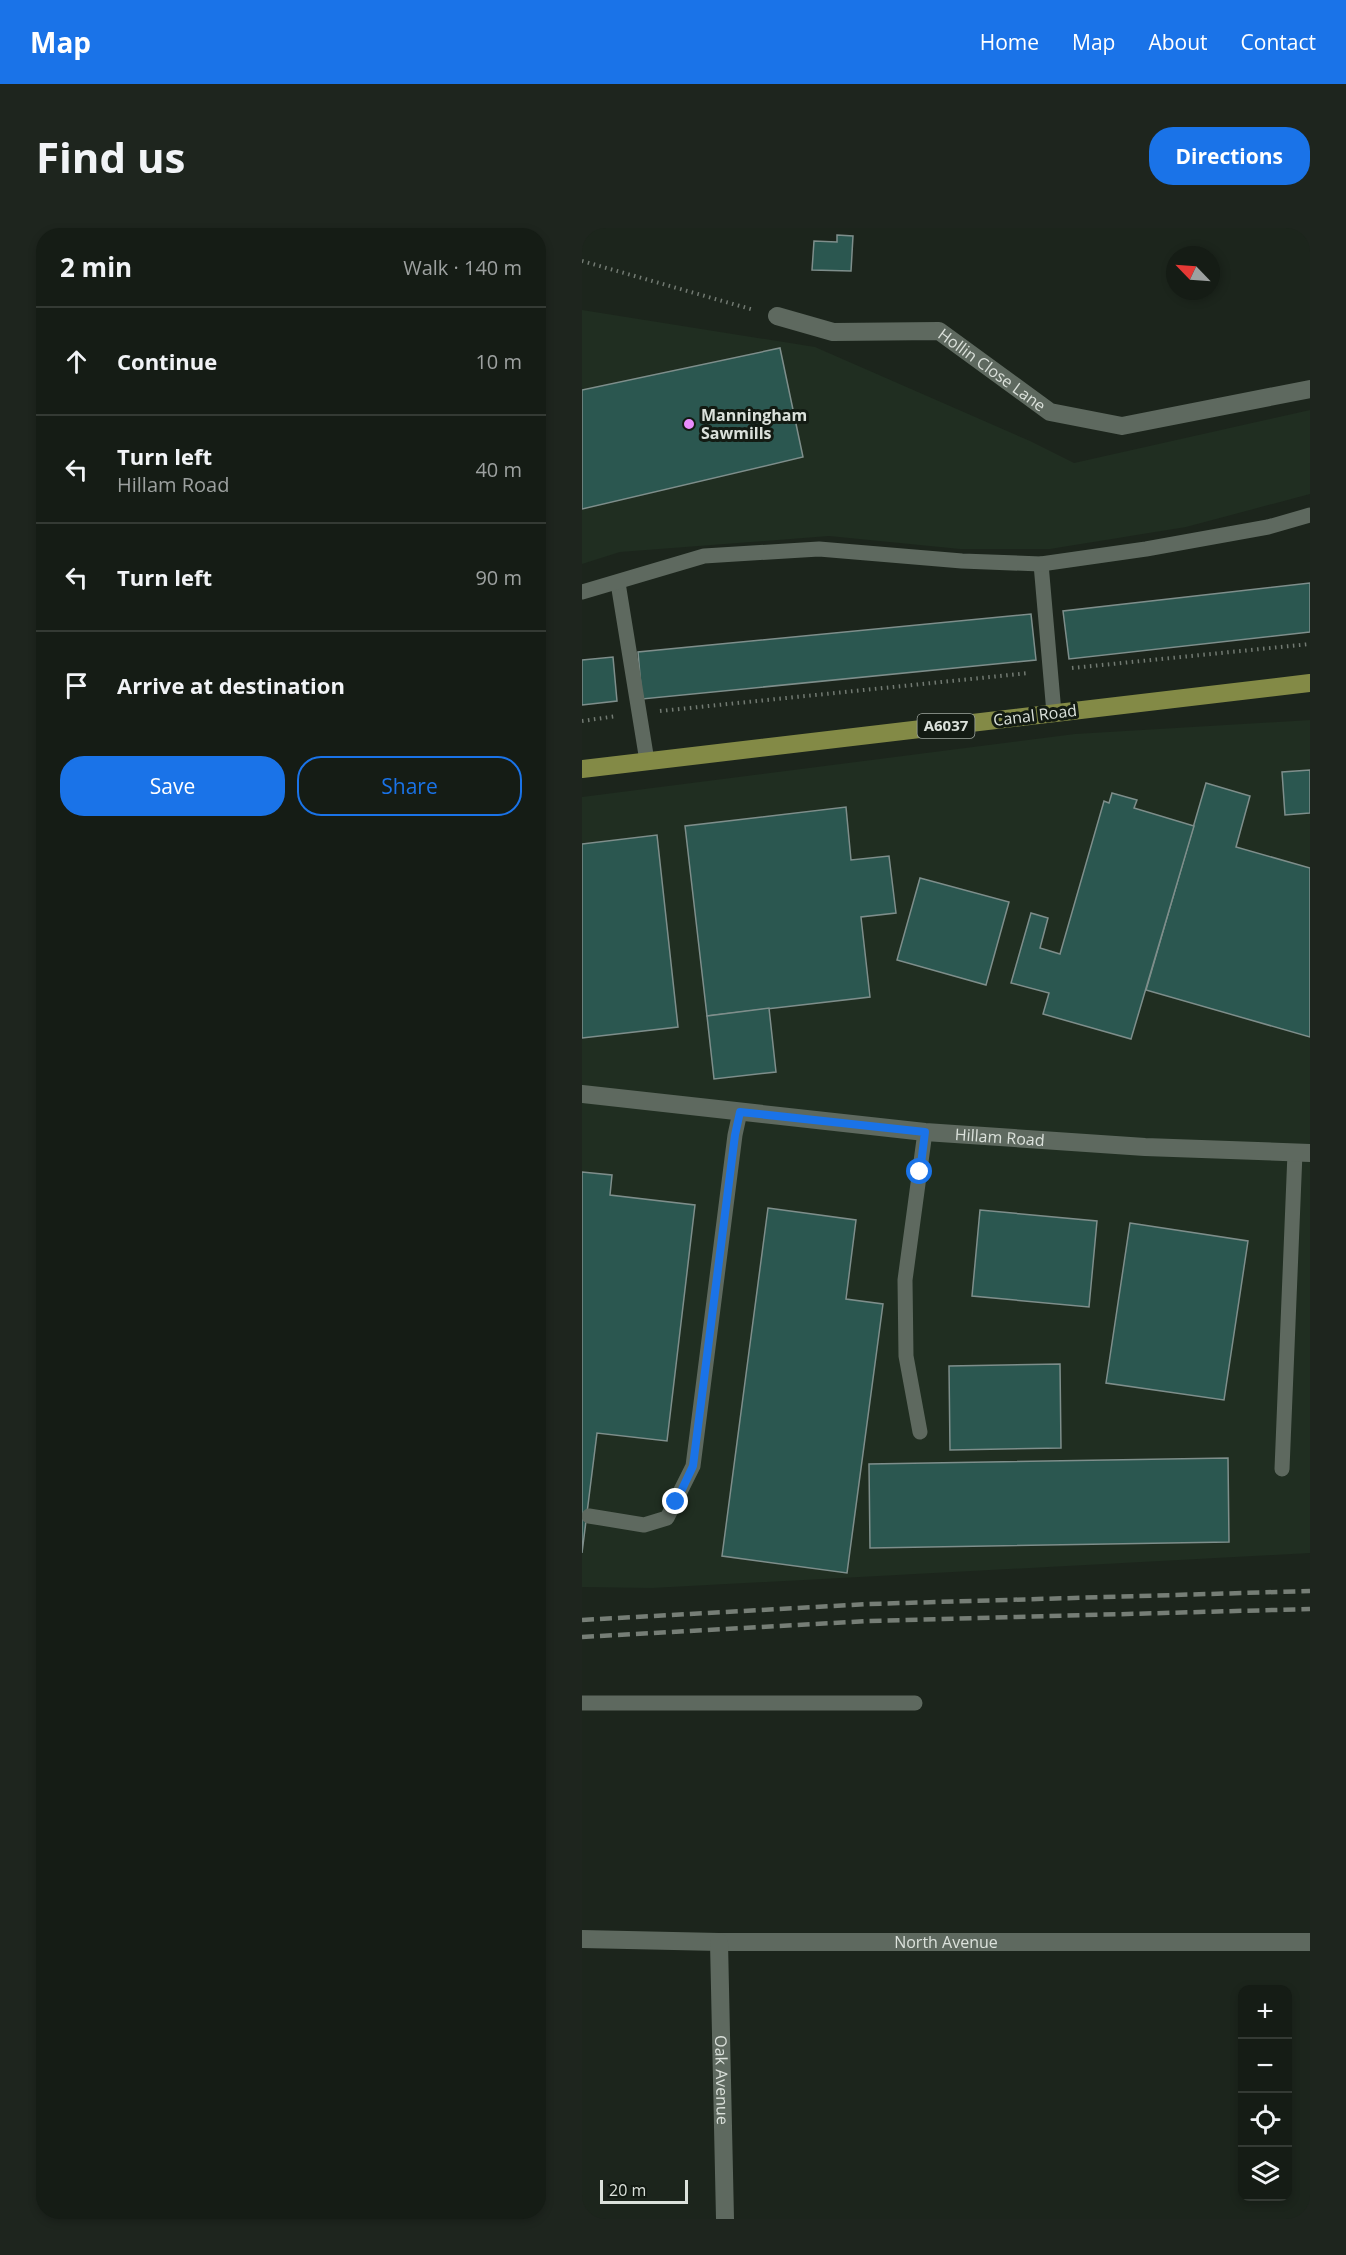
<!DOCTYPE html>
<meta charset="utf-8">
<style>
:root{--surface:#151c15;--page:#1e251e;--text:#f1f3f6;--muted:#9da1a0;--line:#343a34;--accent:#1a73e8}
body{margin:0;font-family:"Open Sans",sans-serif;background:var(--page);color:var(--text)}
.controls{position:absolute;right:18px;bottom:18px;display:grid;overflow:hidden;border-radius:12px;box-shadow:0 3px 9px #0003}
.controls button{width:54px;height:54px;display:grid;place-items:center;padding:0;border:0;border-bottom:2px solid var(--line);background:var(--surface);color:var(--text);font:30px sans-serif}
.compass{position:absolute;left:584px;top:18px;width:54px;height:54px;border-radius:50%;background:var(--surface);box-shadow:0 3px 9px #0003;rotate:295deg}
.scale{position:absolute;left:18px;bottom:15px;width:88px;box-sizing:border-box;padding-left:6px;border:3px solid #dbe1db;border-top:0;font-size:16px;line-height:21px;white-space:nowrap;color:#dbe1db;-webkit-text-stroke:4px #131b13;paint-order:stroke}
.stop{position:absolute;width:18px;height:18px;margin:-14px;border:4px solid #1a73e8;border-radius:50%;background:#fff}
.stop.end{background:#1a73e8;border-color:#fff;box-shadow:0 2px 6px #0008}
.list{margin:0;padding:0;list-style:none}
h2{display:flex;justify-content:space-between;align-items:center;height:78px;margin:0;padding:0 24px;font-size:26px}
h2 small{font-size:20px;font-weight:400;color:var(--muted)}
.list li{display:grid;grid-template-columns:39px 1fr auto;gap:18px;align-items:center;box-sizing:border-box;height:108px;padding:0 24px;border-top:2px solid var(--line)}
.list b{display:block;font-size:22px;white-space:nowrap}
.list p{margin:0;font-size:20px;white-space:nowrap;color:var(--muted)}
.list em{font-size:20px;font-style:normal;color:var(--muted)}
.actions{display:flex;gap:12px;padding:18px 24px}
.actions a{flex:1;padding:14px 0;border:2px solid var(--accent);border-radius:24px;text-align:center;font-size:21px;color:var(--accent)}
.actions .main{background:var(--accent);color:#fff}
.icon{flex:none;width:33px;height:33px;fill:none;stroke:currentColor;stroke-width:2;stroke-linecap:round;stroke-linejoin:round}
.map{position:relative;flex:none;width:728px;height:1991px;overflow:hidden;border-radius:24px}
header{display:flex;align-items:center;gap:36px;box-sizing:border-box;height:84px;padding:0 30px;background:var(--accent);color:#fff}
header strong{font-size:28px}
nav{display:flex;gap:33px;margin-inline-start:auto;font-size:21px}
.intro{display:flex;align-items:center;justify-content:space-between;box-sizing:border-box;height:144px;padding:0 36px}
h1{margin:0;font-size:42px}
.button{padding:15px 27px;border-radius:24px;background:var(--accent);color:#fff;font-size:21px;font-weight:700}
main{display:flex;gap:36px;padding:0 36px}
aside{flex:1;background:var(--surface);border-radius:24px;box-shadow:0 3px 9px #0003}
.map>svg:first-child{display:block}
</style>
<header>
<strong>Map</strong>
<nav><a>Home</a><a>Map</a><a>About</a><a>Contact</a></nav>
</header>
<div class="intro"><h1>Find us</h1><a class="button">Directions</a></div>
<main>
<aside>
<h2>2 min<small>Walk · 140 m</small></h2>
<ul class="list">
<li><svg class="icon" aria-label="ahead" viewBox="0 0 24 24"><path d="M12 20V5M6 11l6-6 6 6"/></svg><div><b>Continue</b></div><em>10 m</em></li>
<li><svg class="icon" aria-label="left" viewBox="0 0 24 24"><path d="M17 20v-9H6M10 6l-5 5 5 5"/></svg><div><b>Turn left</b><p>Hillam Road</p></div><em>40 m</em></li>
<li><svg class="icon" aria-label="left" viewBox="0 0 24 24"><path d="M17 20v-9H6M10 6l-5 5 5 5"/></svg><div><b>Turn left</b></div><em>90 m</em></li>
<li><svg class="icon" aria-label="arrive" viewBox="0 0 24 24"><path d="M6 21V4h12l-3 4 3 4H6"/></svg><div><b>Arrive at destination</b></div></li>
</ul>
<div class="actions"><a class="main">Save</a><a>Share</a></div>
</aside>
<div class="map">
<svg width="728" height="1991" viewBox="0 0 728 1991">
<rect width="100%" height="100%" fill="#1c251c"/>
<g fill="#202e21">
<polygon points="0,82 233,119 448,213 492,235 728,182 728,266 604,299 468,321 378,321 247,308 38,324 0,336"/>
<polygon points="728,492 728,1325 70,1360 0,1359 0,569 493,506"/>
</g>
<g fill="#2b5750" stroke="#7e8e8b" stroke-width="1.5">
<polygon points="255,7 271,8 269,43 230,42 232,13 255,14"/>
<polygon points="198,120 221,229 0,281 0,162"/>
<polygon points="728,355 728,404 487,431 481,383"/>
<polygon points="449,386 454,432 60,471 56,424"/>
<polygon points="31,429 35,473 0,477 0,432"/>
<polygon points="728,542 728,585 703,587 700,544"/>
<polygon points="624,555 668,568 654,619 728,640 728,809 564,762"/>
<polygon points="530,565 555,572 552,580 612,598 549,811 461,786 467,765 429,755 449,685 466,690 458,720 478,726 522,573 527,575"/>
<polygon points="264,579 269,632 307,628 314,685 279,689 288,769 125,788 103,598"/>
<polygon points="75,607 96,799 0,810 0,616"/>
<polygon points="338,650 427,674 404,757 315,732"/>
<polygon points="187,780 194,844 132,851 125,788"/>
<polygon points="0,944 30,947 28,967 113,977 85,1213 15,1205 0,1325"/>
<polygon points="186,980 274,992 264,1071 301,1076 265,1345 140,1328"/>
<polygon points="398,982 515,993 507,1079 390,1068"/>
<polygon points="548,995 666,1013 642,1172 524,1155"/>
<polygon points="478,1136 479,1220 368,1222 367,1138"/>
<polygon points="646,1230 647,1314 288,1320 287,1236"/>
</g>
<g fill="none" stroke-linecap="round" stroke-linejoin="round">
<g stroke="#727a72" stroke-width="4" stroke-dasharray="1.5 4.5" stroke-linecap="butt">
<polyline points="0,33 172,82"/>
<polyline points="490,440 728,416"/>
<polyline points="78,483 447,445"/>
<polyline points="0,493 35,488"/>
</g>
<g stroke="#5e695f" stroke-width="15">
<polyline points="459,336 472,485"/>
<polyline points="36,355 65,533"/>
<polyline points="0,364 122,328 237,321 380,333 459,336 564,321 686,299 728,287"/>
<polyline points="338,1204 324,1128 323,1052 343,904"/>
<polyline points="700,1241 713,925"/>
<polyline points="7,1288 62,1297 85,1290 111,1238 153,907 158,884"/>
<polyline points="0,1475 333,1475"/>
</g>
<g stroke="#5e695f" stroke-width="18">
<path id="s1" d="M195 88 251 104 357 103 468 184 540 198 728 161"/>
<path id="s2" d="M0 866 343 904 563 919 728 925"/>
<path id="s3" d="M0 1711 137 1714H728"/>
<path id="s4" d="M137 1714 143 1991"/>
</g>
<polyline stroke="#838a46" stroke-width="18" points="0,541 728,455"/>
<g stroke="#767e76" stroke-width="4.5" stroke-dasharray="12 6" stroke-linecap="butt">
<polyline points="0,1392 287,1376 728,1363"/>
<polyline points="0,1409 287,1393 728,1381"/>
</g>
</g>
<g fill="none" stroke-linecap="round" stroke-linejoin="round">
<polyline stroke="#1a73e8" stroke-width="8" points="94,1274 111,1238 153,907 158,884 343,904 338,944"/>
</g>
<circle fill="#ea8dfd" stroke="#131b13" stroke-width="2" cx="107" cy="196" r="6"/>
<g text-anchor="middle" stroke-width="6" stroke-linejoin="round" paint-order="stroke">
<rect fill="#131b13" stroke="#9fa69f" stroke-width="1.5" x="335.5" y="486" width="57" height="24" rx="4.5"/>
<g font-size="15" font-weight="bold" fill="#dbe1db">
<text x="364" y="503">A6037</text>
</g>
<g font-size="16" fill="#dbe1db" stroke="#131b13">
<text dy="6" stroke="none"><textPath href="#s1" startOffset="230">Hollin Close Lane</textPath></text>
<text transform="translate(453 487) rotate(-7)" y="6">Canal Road</text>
<text dy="6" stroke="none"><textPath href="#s2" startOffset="420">Hillam Road</textPath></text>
<text dy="6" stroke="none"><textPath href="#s3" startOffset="364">North Avenue</textPath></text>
<text dy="6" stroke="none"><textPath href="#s4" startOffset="138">Oak Avenue</textPath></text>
</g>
<g font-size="16" font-weight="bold" fill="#dbe1db" stroke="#131b13" text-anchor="start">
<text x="119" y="193">Manningham<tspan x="119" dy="18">Sawmills</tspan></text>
</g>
</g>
</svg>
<div class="controls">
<button>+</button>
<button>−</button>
<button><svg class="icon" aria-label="locate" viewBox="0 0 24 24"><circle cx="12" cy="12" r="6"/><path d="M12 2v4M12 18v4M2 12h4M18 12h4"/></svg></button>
<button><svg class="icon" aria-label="layers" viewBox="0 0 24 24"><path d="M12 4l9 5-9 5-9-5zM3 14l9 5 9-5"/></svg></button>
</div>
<svg class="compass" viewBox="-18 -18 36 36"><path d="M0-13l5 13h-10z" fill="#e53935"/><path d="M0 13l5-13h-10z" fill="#9da1a0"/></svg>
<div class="scale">20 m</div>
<div class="stop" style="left:338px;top:944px"></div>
<div class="stop end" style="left:94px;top:1274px"></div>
</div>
</main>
